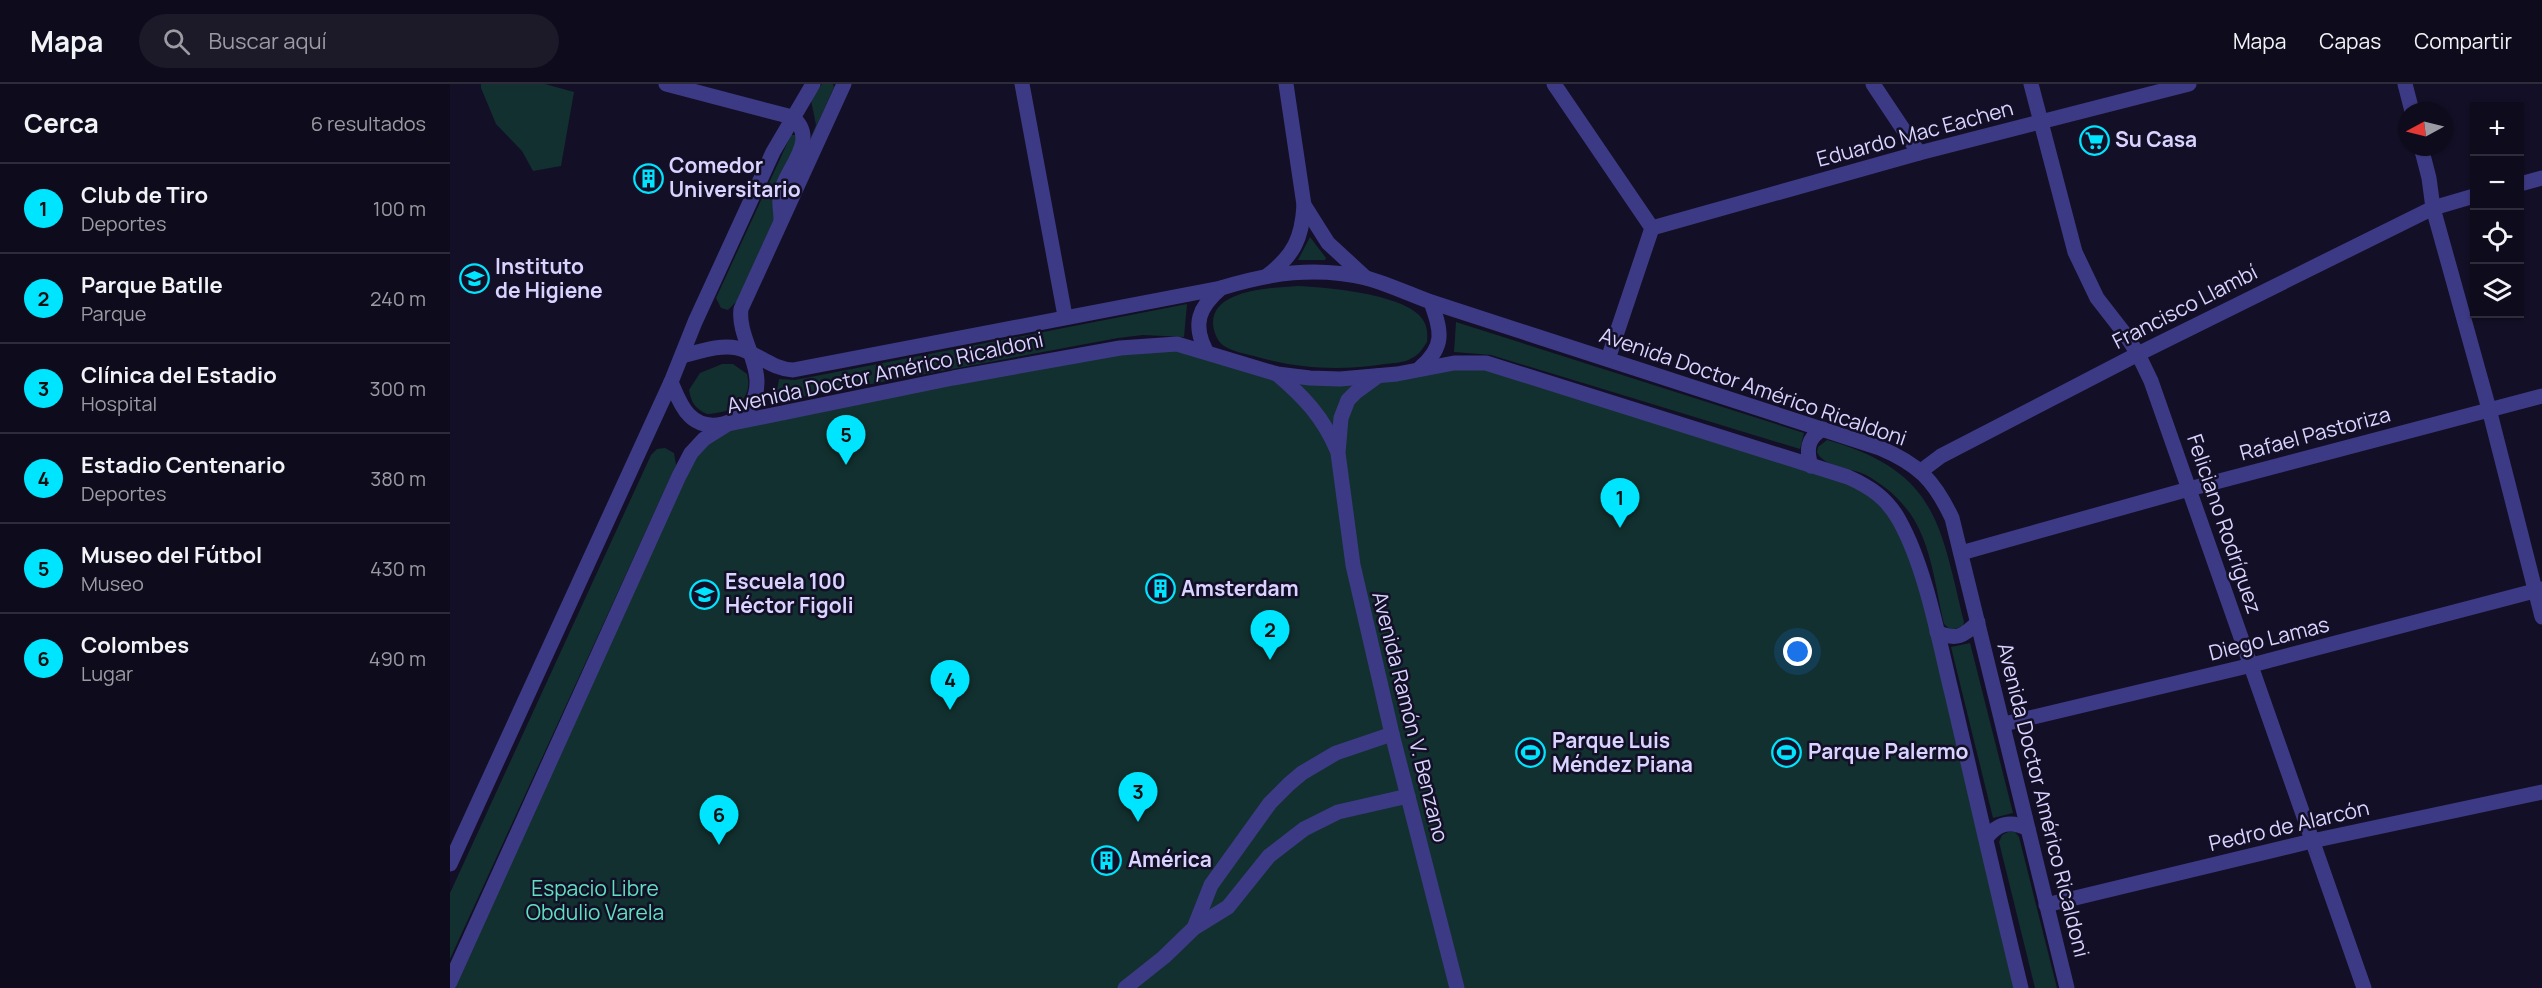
<!DOCTYPE html>
<html lang="es">
<meta charset="utf-8">
<style>
:root{--surface:#0e0b1c;--page:#1c1929;--text:#f1f3f6;--muted:#9b9ba3;--line:#2e2b3b;--accent:#00e5ff}
body{margin:0;font-family:Manrope,sans-serif;background:var(--page);color:var(--text)}
.controls{position:absolute;right:18px;top:18px;display:grid;overflow:hidden;border-radius:0px;box-shadow:0 2px 4px #0004}
.controls button{width:54px;height:54px;display:grid;place-items:center;padding:0;border:0;border-bottom:2px solid var(--line);background:var(--surface);color:var(--text);font:30px sans-serif}
.compass{position:absolute;left:1948px;top:18px;width:54px;height:54px;border-radius:50%;background:var(--surface);box-shadow:0 2px 4px #0004;rotate:263deg}
.you{position:absolute;left:1348px;top:568px;width:21px;height:21px;margin:-15px;border:4px solid #fff;border-radius:50%;background:#1a73e8;box-shadow:0 0 0 9px #1a73e833}
.badge{display:grid;place-items:center;width:39px;height:39px;border-radius:50%;background:var(--accent);color:#111;font-size:20px;font-weight:700}
.pin{position:absolute;translate:-50% -50px;filter:drop-shadow(0 2px 3px #0008)}
.pin::after{content:'';position:absolute;top:32px;width:21px;height:18px;background:inherit;clip-path:polygon(0 0,100% 0,50% 100%)}
.list{margin:0;padding:0;list-style:none}
h2{display:flex;justify-content:space-between;align-items:center;height:78px;margin:0;padding:0 24px;font-size:26px}
h2 small{font-size:20px;font-weight:400;color:var(--muted)}
.list li{display:grid;grid-template-columns:39px 1fr auto;gap:18px;align-items:center;box-sizing:border-box;height:90px;padding:0 24px;border-top:2px solid var(--line)}
.list b{display:block;font-size:22px;white-space:nowrap}
.list p{margin:0;font-size:20px;white-space:nowrap;color:var(--muted)}
.list em{font-size:20px;font-style:normal;color:var(--muted)}
.icon{flex:none;width:33px;height:33px;fill:none;stroke:currentColor;stroke-width:2;stroke-linecap:round;stroke-linejoin:round}
.map{position:relative;flex:none;width:2092px;height:904px;overflow:hidden}
header{display:flex;align-items:center;gap:36px;box-sizing:border-box;height:84px;padding:0 30px;background:var(--surface);border-bottom:2px solid var(--line)}
header strong{font-size:28px}
nav{display:flex;gap:33px;margin-inline-start:auto;font-size:21px}
.search{width:420px;height:54px;background:var(--page);display:flex;align-items:center;gap:15px;box-sizing:border-box;padding:0 21px;border-radius:33px;color:var(--muted);font-size:22px}
main{display:flex}
aside{flex:1;background:var(--surface)}
.map>svg:first-child{display:block}
</style>
<header>
<strong>Mapa</strong>
<div class="search"><svg class="icon" aria-label="search" viewBox="0 0 24 24"><circle cx="10" cy="10" r="6"/><path d="M15 15l6 6"/></svg>Buscar aquí</div>
<nav><a>Mapa</a><a>Capas</a><a>Compartir</a></nav>
</header>
<main>
<aside>
<h2>Cerca<small>6 resultados</small></h2>
<ul class="list">
<li><span class="badge">1</span><div><b>Club de Tiro</b><p>Deportes</p></div><em>100 m</em></li>
<li><span class="badge">2</span><div><b>Parque Batlle</b><p>Parque</p></div><em>240 m</em></li>
<li><span class="badge">3</span><div><b>Clínica del Estadio</b><p>Hospital</p></div><em>300 m</em></li>
<li><span class="badge">4</span><div><b>Estadio Centenario</b><p>Deportes</p></div><em>380 m</em></li>
<li><span class="badge">5</span><div><b>Museo del Fútbol</b><p>Museo</p></div><em>430 m</em></li>
<li><span class="badge">6</span><div><b>Colombes</b><p>Lugar</p></div><em>490 m</em></li>
</ul>
</aside>
<div class="map">
<svg width="2092" height="904" viewBox="0 0 2092 904">
<rect width="100%" height="100%" fill="#130f26"/>
<g fill="#12302f">
<polygon points="31,0 95,0 124,8 111,82 83,87 72,67 46,40 31,4"/>
<polygon points="372,0 383,0 384,3 346,88 366,41 361,16"/>
<polygon points="341,51 346,51 348,54 325,133 287,217 278,226 271,224 266,214"/>
<polygon points="860,153 876,174 875,176 848,176"/>
<path d="M847 202C877 203 948 210 969 231 977 239 978 248 977 258 973 264 969 271 962 274 954 279 944 279 935 280 890 287 848 285 804 272 795 270 782 267 774 262 767 257 763 247 763 238 764 205 823 204 847 202Z"/>
<polygon points="737,220 734,253 693,251 668,254 325,318 329,295 345,296"/>
<polygon points="1006,238 1354,349 1350,365 1041,271 1004,268"/>
<polygon points="710,260 860,294 1017,278 1419,403 1461,460 1571,904 0,904 229,392 263,348"/>
<path d="M272 280H283L297 290C304 317 281 329 257 330 245 325 241 318 239 306L250 289Z"/>
<path d="M1377 356C1487 387 1490 440 1514 538L1513 542 1501 546 1494 540C1485 502 1481 453 1455 423 1444 409 1430 399 1416 391 1402 384 1373 383 1367 368L1368 363Z"/>
<polygon points="215,364 224,369 226,381 0,875 0,809 201,371 207,365"/>
<polygon points="1520,559 1563,729 1543,734 1501,563"/>
<polygon points="1558,748 1565,748 1569,753 1607,904 1585,904 1549,758 1552,751"/>
</g>
<g fill="none" stroke-linecap="round" stroke-linejoin="round">
<g stroke="#3d3a85" stroke-width="15">
<path d="M216 0 342 33C371 56 334 86 330 111 329 119 331 128 331 136"/>
<polyline points="572,0 615,232"/>
<polyline points="1104,0 1202,144"/>
<polyline points="1423,0 1469,69"/>
<polyline points="1581,0 1625,168 1647,214 1675,250 1688,270 1701,297 1914,904"/>
<polyline points="1955,0 1962,27"/>
<polyline points="1971,63 1979,94 1983,124 2039,325 2092,533"/>
<polyline points="2070,100 2092,94"/>
<polyline points="854,121 878,159 916,194"/>
<polyline points="1202,144 1469,69 1739,0"/>
<path d="M818 191C844 171 852 154 854 121L836 0"/>
<path d="M756 267C742 240 749 223 771 204"/>
<path d="M232 272C249 268 270 260 287 264 308 269 321 285 343 286L771 204C819 189 866 182 916 194 938 200 959 210 981 218L1430 364C1468 380 1484 396 1502 434L1617 904"/>
<polyline points="1158,275 1202,144"/>
<path d="M970 284C996 262 991 247 981 218"/>
<path d="M827 290C854 313 873 333 887 366"/>
<polyline points="928,292 906,308 898,316 891,334 888,369 903,481 942,650 1007,904"/>
<path d="M221 298C226 309 230 322 239 331 257 350 290 340 302 319 319 287 287 256 291 225L394 0"/>
<path d="M1361 382C1356 366 1357 354 1373 345"/>
<polyline points="1471,387 1491,372 1688,270 1983,124 2024,112"/>
<polyline points="1511,469 1739,405 2092,312"/>
<path d="M1487 548C1506 557 1514 552 1528 538"/>
<polyline points="1554,640 1802,581 2092,505"/>
<path d="M1536 754C1548 739 1561 736 1578 745"/>
<polyline points="0,780 221,298 245,238 323,68 363,0"/>
<polyline points="1596,821 1862,757 2092,708"/>
<polyline points="744,844 761,801 820,719 839,700 852,689 886,669 942,650"/>
<path d="M0 898 229 392 241 369 254 355 278 340 503 294 670 264 727 260 827 290 860 294 890 295 947 290 1004 279H1036L1398 393C1420 403 1437 414 1449 436 1476 484 1489 557 1502 610 1525 708 1547 806 1571 904"/>
<polyline points="675,904 714,873 744,844 778,823 819,772 854,745 888,728 958,712"/>
</g>
</g>
<defs>
<symbol id="supermarket-ring" viewBox="-11 -11 22 22"><circle r="9.5" fill="#130f26" stroke="#00e5ff" stroke-width="1.5"/><path d="M-6-5.5h2.5l.6 2H6L4.5 2H-2.5L-4.4-4H-6ZM-1.5 3.2a1.3 1.3 0 1 0 .1 0ZM3 3.2a1.3 1.3 0 1 0 .1 0Z" fill="#00e5ff"/></symbol>
<symbol id="building-ring" viewBox="-11 -11 22 22"><circle r="9.5" fill="#130f26" stroke="#00e5ff" stroke-width="1.5"/><path d="M-4-6H4V6H1V3H-1V6H-4ZM-2.5-4.3h1.7v1.8h-1.7ZM.8-4.3h1.7v1.8H.8ZM-2.5-1h1.7V.8h-1.7ZM.8-1h1.7V.8H.8Z" fill="#00e5ff"/></symbol>
<symbol id="university-ring" viewBox="-11 -11 22 22"><circle r="9.5" fill="#130f26" stroke="#00e5ff" stroke-width="1.5"/><path d="M0-5L7-2L0 1L-7-2ZM-4 1L0 2.5L4 1V4Q0 6-4 4Z" fill="#00e5ff"/></symbol>
<symbol id="school-ring" viewBox="-11 -11 22 22"><circle r="9.5" fill="#130f26" stroke="#00e5ff" stroke-width="1.5"/><path d="M0-5L7-2L0 1L-7-2ZM-4 1L0 2.5L4 1V4Q0 6-4 4Z" fill="#00e5ff"/></symbol>
<symbol id="stadium-ring" viewBox="-11 -11 22 22"><circle r="9.5" fill="#130f26" stroke="#00e5ff" stroke-width="1.5"/><path d="M0-5a6.5 5 0 1 0 0 10a6.5 5 0 1 0 0-10ZM-3.5-1.8h7v3.6h-7Z" fill="#00e5ff"/></symbol>
</defs>
<g fill-rule="evenodd">
<use href="#supermarket-ring" x="1628" y="40" width="33" height="33"/>
<use href="#building-ring" x="182" y="78" width="33" height="33"/>
<use href="#university-ring" x="8" y="178" width="33" height="33"/>
<use href="#building-ring" x="694" y="488" width="33" height="33"/>
<use href="#school-ring" x="238" y="494" width="33" height="33"/>
<use href="#stadium-ring" x="1320" y="652" width="33" height="33"/>
<use href="#stadium-ring" x="1064" y="652" width="33" height="33"/>
<use href="#building-ring" x="640" y="760" width="33" height="33"/>
</g>
<g text-anchor="middle" stroke-width="5" stroke-linejoin="round" paint-order="stroke">
<g font-size="21" fill="#d9d4ff" stroke="#130f26">
<text transform="translate(1465 50) rotate(-15)" y="7">Eduardo Mac Eachen</text>
<text transform="translate(1735 223) rotate(-27)" y="7">Francisco Llambí</text>
<text transform="translate(435 289) rotate(-12)" y="7">Avenida Doctor Américo Ricaldoni</text>
<text transform="translate(1303 303) rotate(19)" y="7">Avenida Doctor Américo Ricaldoni</text>
<text transform="translate(1865 350) rotate(-15)" y="7">Rafael Pastoriza</text>
<text transform="translate(1774 440) rotate(71)" y="7">Feliciano Rodríguez</text>
<text transform="translate(1819 555) rotate(-14)" y="7">Diego Lamas</text>
<text transform="translate(960 633) rotate(76)" y="7">Avenida Ramón V. Benzano</text>
<text transform="translate(1593 716) rotate(76)" y="7">Avenida Doctor Américo Ricaldoni</text>
<text transform="translate(1839 742) rotate(-13)" y="7">Pedro de Alarcón</text>
</g>
<g font-size="21" font-weight="bold" fill="#d9d4ff" stroke="#130f26" text-anchor="start">
<text x="1665" y="63">Su Casa</text>
<text x="219" y="89">Comedor<tspan x="219" dy="24">Universitario</tspan></text>
<text x="45" y="190">Instituto<tspan x="45" dy="24">de Higiene</tspan></text>
<text x="275" y="505">Escuela 100<tspan x="275" dy="24">Héctor Figoli</tspan></text>
<text x="731" y="512">Amsterdam</text>
<text x="1102" y="664">Parque Luis<tspan x="1102" dy="24">Méndez Piana</tspan></text>
<text x="1358" y="675">Parque Palermo</text>
<text x="678" y="783">América</text>
</g>
<g font-size="21" fill="#5fe0c0" stroke="#130f26">
<text x="145" y="812">Espacio Libre<tspan x="145" dy="24">Obdulio Varela</tspan></text>
</g>
</g>
</svg>
<div class="controls">
<button>+</button>
<button>−</button>
<button><svg class="icon" aria-label="locate" viewBox="0 0 24 24"><circle cx="12" cy="12" r="6"/><path d="M12 2v4M12 18v4M2 12h4M18 12h4"/></svg></button>
<button><svg class="icon" aria-label="layers" viewBox="0 0 24 24"><path d="M12 4l9 5-9 5-9-5zM3 14l9 5 9-5"/></svg></button>
</div>
<svg class="compass" viewBox="-18 -18 36 36"><path d="M0-13l5 13h-10z" fill="#e53935"/><path d="M0 13l5-13h-10z" fill="#9b9ba3"/></svg>
<div class="you"></div>
<div class="pin badge" style="left:1170px;top:444px">1</div>
<div class="pin badge" style="left:820px;top:576px">2</div>
<div class="pin badge" style="left:688px;top:738px">3</div>
<div class="pin badge" style="left:500px;top:626px">4</div>
<div class="pin badge" style="left:396px;top:381px">5</div>
<div class="pin badge" style="left:269px;top:761px">6</div>
</div>
</main>
